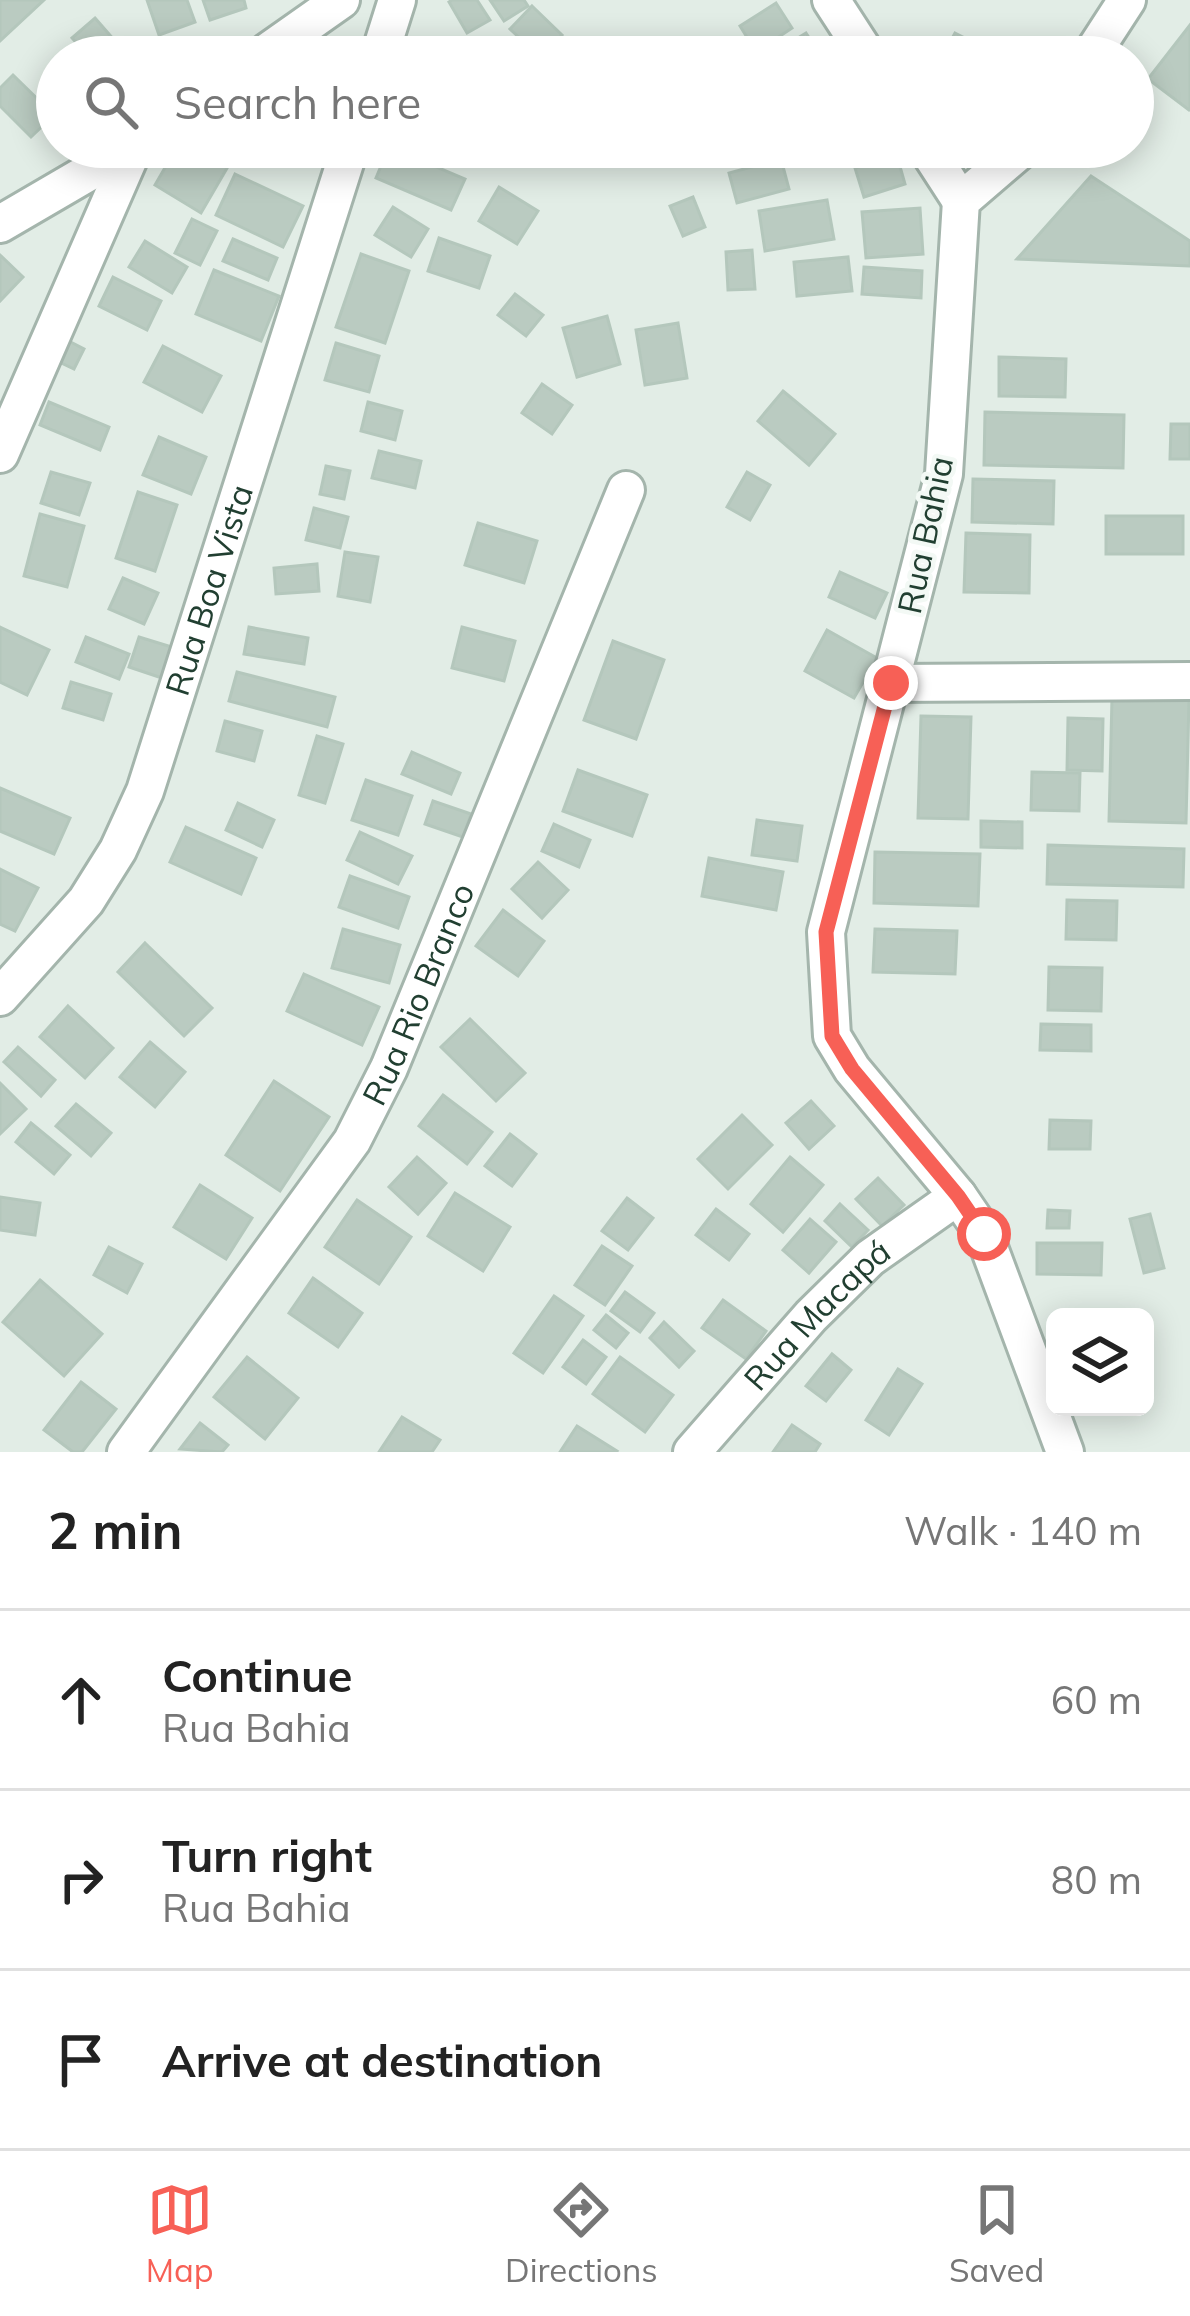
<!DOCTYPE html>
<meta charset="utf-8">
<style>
:root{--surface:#fff;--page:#f6f6f6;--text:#222;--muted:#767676;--line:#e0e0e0;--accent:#f76056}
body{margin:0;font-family:Mulish,sans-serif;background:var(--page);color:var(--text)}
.controls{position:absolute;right:36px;bottom:36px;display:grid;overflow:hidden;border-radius:18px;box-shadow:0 6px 30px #0003}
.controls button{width:108px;height:108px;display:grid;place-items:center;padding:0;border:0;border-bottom:3px solid var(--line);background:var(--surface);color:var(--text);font:60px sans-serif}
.stop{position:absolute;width:36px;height:36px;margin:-27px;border:9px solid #f76056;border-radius:50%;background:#fff}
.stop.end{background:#f76056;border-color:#fff;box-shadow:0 3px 12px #0008}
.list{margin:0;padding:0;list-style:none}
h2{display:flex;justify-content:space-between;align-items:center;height:156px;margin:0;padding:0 48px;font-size:51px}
h2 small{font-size:39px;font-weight:400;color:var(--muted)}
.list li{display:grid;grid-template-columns:78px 1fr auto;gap:36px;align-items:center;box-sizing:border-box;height:180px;padding:0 48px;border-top:3px solid var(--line)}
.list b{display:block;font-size:45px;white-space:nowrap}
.list p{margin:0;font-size:39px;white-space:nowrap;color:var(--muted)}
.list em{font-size:39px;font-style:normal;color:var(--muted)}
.icon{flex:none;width:66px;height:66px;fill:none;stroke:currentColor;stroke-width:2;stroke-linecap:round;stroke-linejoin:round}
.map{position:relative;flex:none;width:1190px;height:1452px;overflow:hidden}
.search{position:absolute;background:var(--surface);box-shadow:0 6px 30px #0003;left:36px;right:36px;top:36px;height:132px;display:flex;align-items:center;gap:30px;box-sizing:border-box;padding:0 42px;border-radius:66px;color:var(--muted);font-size:45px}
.sheet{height:696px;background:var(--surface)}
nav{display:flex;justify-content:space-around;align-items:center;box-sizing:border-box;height:168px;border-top:3px solid var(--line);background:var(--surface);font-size:33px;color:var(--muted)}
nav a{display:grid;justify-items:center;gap:6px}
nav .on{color:var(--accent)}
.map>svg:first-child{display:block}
</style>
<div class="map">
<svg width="1190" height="1452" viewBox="0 0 1190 1452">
<rect width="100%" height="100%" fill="#e2ede6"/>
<g fill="#bacbc1" stroke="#b4c7bc" stroke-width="3">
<polygon points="0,0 44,0 0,41"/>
<polygon points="147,0 187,0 195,22 159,35"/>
<polygon points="203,0 244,0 246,8 210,20"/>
<polygon points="452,0 477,0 490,20 467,33 449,2"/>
<polygon points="490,0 524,0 528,6 504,21"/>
<polygon points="776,3 792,28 756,52 740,26"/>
<polygon points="532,6 562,35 540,57 510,29"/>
<polygon points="95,18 129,57 89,57 72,38"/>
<polygon points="1190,25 1190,109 1189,110 1148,79"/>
<polygon points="806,33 822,57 767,57"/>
<polygon points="955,33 990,51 987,57 942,57"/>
<polygon points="13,75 54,115 31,137 0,106 0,88"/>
<polygon points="177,147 203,147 230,163 201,213 155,185"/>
<polygon points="389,147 465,179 451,210 376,178"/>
<polygon points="897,156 905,184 864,197 855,168"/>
<polygon points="781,159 789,189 737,203 729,173"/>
<polygon points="235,174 303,206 283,247 216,215"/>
<polygon points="1091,176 1190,241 1190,266 1017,259"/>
<polygon points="499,187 538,211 517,244 479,221"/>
<polygon points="693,197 705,227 683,236 670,206"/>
<polygon points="827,200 834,239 765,251 759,211"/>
<polygon points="393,207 428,229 411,257 375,235"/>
<polygon points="920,208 923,254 866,258 862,212"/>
<polygon points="192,219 217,231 200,265 175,253"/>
<polygon points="439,238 490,256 479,288 428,271"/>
<polygon points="233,239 277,258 268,280 223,261"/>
<polygon points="145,241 187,267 172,293 129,267"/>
<polygon points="752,250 755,289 728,290 726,252"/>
<polygon points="361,254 409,271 385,343 336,327"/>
<polygon points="0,255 23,277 0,301"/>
<polygon points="848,257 852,291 797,296 794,262"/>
<polygon points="864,267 922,271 921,298 862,294"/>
<polygon points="214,270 279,296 261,341 196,314"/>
<polygon points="113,277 161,301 147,330 99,306"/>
<polygon points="515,294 543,315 526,336 498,315"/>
<polygon points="607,316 620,364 577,377 563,328"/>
<polygon points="678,323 687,378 645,385 636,330"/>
<polygon points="59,336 84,349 74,369 49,357"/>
<polygon points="336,343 379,356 369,392 325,380"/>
<polygon points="163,346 221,376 202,412 144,382"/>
<polygon points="999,357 1066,359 1065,397 999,396"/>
<polygon points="542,384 572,405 552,434 522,413"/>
<polygon points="783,391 835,434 809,465 758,421"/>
<polygon points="49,402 109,427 100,450 40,425"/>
<polygon points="368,402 402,411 395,440 361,431"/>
<polygon points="985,412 1124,415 1123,468 984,465"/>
<polygon points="1171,424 1190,424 1190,459 1170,459"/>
<polygon points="159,437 206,457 191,494 143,475"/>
<polygon points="379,451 421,461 415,488 372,478"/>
<polygon points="326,466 350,471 344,499 320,494"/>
<polygon points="51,472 90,483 79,515 41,503"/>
<polygon points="747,472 770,485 750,520 727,507"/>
<polygon points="973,479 1054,481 1053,524 972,522"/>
<polygon points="138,492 177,505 155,571 116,558"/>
<polygon points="314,508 348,517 340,548 306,540"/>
<polygon points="40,514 84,526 67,587 24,576"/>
<rect x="1106" y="516" width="77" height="38"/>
<polygon points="478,523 537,541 524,583 465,565"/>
<polygon points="966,533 1030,535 1029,593 964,592"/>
<polygon points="345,552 378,557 370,602 338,596"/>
<polygon points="317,564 319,591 276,594 274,568"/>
<polygon points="840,572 887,593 875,618 829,597"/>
<polygon points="123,578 158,593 144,624 109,609"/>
<polygon points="0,627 49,650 27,695 0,682"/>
<polygon points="249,627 308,638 304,664 244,654"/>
<polygon points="462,627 515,641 504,681 452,668"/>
<polygon points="827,630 877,658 854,698 805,671"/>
<polygon points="86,637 129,654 119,679 76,662"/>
<polygon points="139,637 175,648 165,679 129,667"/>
<polygon points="613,641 664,660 636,739 584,720"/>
<polygon points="237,672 335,697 327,727 229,701"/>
<polygon points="71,682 111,694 103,720 63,708"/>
<polygon points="1112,698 1189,700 1186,823 1109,821"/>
<polygon points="921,716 971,717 968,819 918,818"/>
<polygon points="1068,718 1103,719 1102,771 1067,770"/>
<polygon points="225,721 262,731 254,761 217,751"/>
<polygon points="317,736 343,744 325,803 299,795"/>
<polygon points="412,752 460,773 451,794 402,774"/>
<polygon points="578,770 647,795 632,836 563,811"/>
<polygon points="1032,772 1080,773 1079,811 1031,810"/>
<polygon points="366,780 412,796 398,835 352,820"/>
<polygon points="0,788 70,818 54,854 0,831"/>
<polygon points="433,801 471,814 463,837 425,824"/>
<polygon points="238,803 274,820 262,847 226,830"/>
<polygon points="757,820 802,826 797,861 752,855"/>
<polygon points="981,821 1022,822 1022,848 981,847"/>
<polygon points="554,824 590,840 579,867 542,851"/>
<polygon points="186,827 256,858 241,894 170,862"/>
<polygon points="360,832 412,856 398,884 347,860"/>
<polygon points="1048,845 1184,849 1183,887 1047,884"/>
<polygon points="875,852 980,854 978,906 874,903"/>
<polygon points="709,858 783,872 776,910 702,896"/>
<polygon points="538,862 568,890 542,918 512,889"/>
<polygon points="0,869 38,888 15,931 0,924"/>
<polygon points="350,876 409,897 398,928 339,907"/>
<polygon points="1067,900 1117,901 1116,940 1066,939"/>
<polygon points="503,910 544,941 518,976 476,946"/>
<polygon points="343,929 400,945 389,983 332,968"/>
<polygon points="875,929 957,931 955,974 873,972"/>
<polygon points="145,943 212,1008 184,1036 118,972"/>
<polygon points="1049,967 1102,968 1101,1011 1048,1010"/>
<polygon points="304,974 379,1007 362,1045 287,1011"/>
<polygon points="68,1006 113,1048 85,1078 40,1037"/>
<polygon points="470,1019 525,1073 496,1101 441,1047"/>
<polygon points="1041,1024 1091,1025 1091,1051 1040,1050"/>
<polygon points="150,1042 185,1072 155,1107 120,1077"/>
<polygon points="18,1047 55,1080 41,1096 4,1062"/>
<polygon points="274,1081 329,1117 280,1191 226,1155"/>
<polygon points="0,1083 26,1109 0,1134"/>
<polygon points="443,1095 492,1132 467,1164 419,1126"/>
<polygon points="811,1101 834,1126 809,1149 786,1123"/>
<polygon points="76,1104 111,1133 91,1156 56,1126"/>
<polygon points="742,1115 772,1145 728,1189 698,1159"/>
<polygon points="1050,1120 1091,1121 1090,1149 1049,1149"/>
<polygon points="31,1123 70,1155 54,1174 16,1142"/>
<polygon points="510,1134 536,1154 512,1186 485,1166"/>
<polygon points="417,1157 446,1183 418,1214 389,1187"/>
<polygon points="790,1157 823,1185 783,1232 751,1204"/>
<polygon points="878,1178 904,1205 882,1226 856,1199"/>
<polygon points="200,1185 252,1218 226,1259 174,1227"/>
<polygon points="455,1193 510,1227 483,1271 428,1236"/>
<polygon points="0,1197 40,1203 35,1235 0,1230"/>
<polygon points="627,1198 653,1218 628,1250 602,1231"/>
<polygon points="357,1200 411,1237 379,1284 325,1247"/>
<polygon points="840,1204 868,1230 852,1247 825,1221"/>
<polygon points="716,1209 749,1234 729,1260 696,1235"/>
<polygon points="1048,1210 1070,1211 1069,1228 1047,1228"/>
<polygon points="1150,1214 1164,1268 1144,1273 1130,1219"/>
<polygon points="810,1219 836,1242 809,1273 783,1250"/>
<polygon points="1037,1243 1102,1243 1101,1275 1037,1274"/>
<polygon points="602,1246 632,1266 605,1305 575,1285"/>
<polygon points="109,1247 142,1264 127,1293 94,1275"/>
<polygon points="313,1278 362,1313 338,1347 289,1313"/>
<polygon points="40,1280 102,1334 64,1376 3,1322"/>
<polygon points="625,1292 654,1313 640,1332 611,1311"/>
<polygon points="554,1296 583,1316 543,1373 514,1353"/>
<polygon points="723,1300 766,1331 746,1359 702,1328"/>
<polygon points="606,1315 628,1333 616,1348 594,1330"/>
<polygon points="664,1322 694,1351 679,1367 650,1338"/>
<polygon points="583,1340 606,1357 586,1384 563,1367"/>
<polygon points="832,1354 851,1370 826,1401 806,1386"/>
<polygon points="247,1357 298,1398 265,1439 214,1397"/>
<polygon points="620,1357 673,1395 645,1432 593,1394"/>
<polygon points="898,1369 922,1384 889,1435 866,1420"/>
<polygon points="81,1382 116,1409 82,1452 73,1452 44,1430"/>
<polygon points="402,1417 440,1440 432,1452 379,1452"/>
<polygon points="200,1423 228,1445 222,1452 180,1449"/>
<polygon points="792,1425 820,1444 815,1452 773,1452"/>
<polygon points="577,1426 617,1451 616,1452 560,1452"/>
</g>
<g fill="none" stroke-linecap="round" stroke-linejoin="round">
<defs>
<g id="minor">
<polyline points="831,0 868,57"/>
<polyline points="260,57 341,0"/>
<polyline points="379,57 397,0"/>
<polyline points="1090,57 1127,0"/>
<polyline points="926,147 961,201"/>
<polyline points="1024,147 961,201 944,474 826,932 832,1036 852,1069 958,1196 984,1234 1065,1452"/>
<polyline points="0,224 132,147"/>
<polyline points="0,454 134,147"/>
<polyline points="891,683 1190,681"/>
<path id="s1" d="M0 997 86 901 118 850 145 791 350 147"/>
<path id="s2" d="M126 1452 352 1141 389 1068 626 490"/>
<path id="s3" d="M692 1452 811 1316 870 1258 958 1196"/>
</g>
</defs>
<use href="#minor" stroke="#a4b5ac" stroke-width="42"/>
<use href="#minor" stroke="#fff" stroke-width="36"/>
</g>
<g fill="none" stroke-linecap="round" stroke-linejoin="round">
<polyline stroke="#f76056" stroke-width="15" points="891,683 826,932 832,1036 852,1069 958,1196 984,1234"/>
</g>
<g text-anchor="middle" stroke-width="9" stroke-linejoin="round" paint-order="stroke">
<g font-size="33" fill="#213f31" stroke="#f3f9f5">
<text transform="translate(925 535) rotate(-78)" y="12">Rua Bahia</text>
<text dy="12" stroke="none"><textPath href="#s1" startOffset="465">Rua Boa Vista</textPath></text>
<text dy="12" stroke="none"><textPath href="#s2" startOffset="546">Rua Rio Branco</textPath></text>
<text dy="12" stroke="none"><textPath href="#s3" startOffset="186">Rua Macapá</textPath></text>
</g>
</g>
</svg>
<div class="controls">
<button><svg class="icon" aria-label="layers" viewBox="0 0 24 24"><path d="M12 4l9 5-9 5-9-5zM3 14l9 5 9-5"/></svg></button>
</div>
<div class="stop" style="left:984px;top:1234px"></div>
<div class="stop end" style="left:891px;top:683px"></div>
<div class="search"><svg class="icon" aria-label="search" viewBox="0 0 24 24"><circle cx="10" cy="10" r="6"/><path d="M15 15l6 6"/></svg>Search here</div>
</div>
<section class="sheet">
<h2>2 min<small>Walk · 140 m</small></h2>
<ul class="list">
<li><svg class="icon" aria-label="ahead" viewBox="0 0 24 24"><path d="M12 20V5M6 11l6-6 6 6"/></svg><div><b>Continue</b><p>Rua Bahia</p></div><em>60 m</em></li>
<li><svg class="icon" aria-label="right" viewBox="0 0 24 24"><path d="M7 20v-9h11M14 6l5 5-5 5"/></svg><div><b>Turn right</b><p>Rua Bahia</p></div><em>80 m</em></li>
<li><svg class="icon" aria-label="arrive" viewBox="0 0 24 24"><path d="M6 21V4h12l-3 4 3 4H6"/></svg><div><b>Arrive at destination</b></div></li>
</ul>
</section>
<nav>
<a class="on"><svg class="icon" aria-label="map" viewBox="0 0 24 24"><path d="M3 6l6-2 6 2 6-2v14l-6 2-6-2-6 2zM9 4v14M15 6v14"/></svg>Map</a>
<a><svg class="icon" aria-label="directions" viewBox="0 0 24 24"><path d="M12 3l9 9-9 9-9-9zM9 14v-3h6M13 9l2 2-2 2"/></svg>Directions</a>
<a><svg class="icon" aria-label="saved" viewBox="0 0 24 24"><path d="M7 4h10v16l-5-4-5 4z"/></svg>Saved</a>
</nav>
